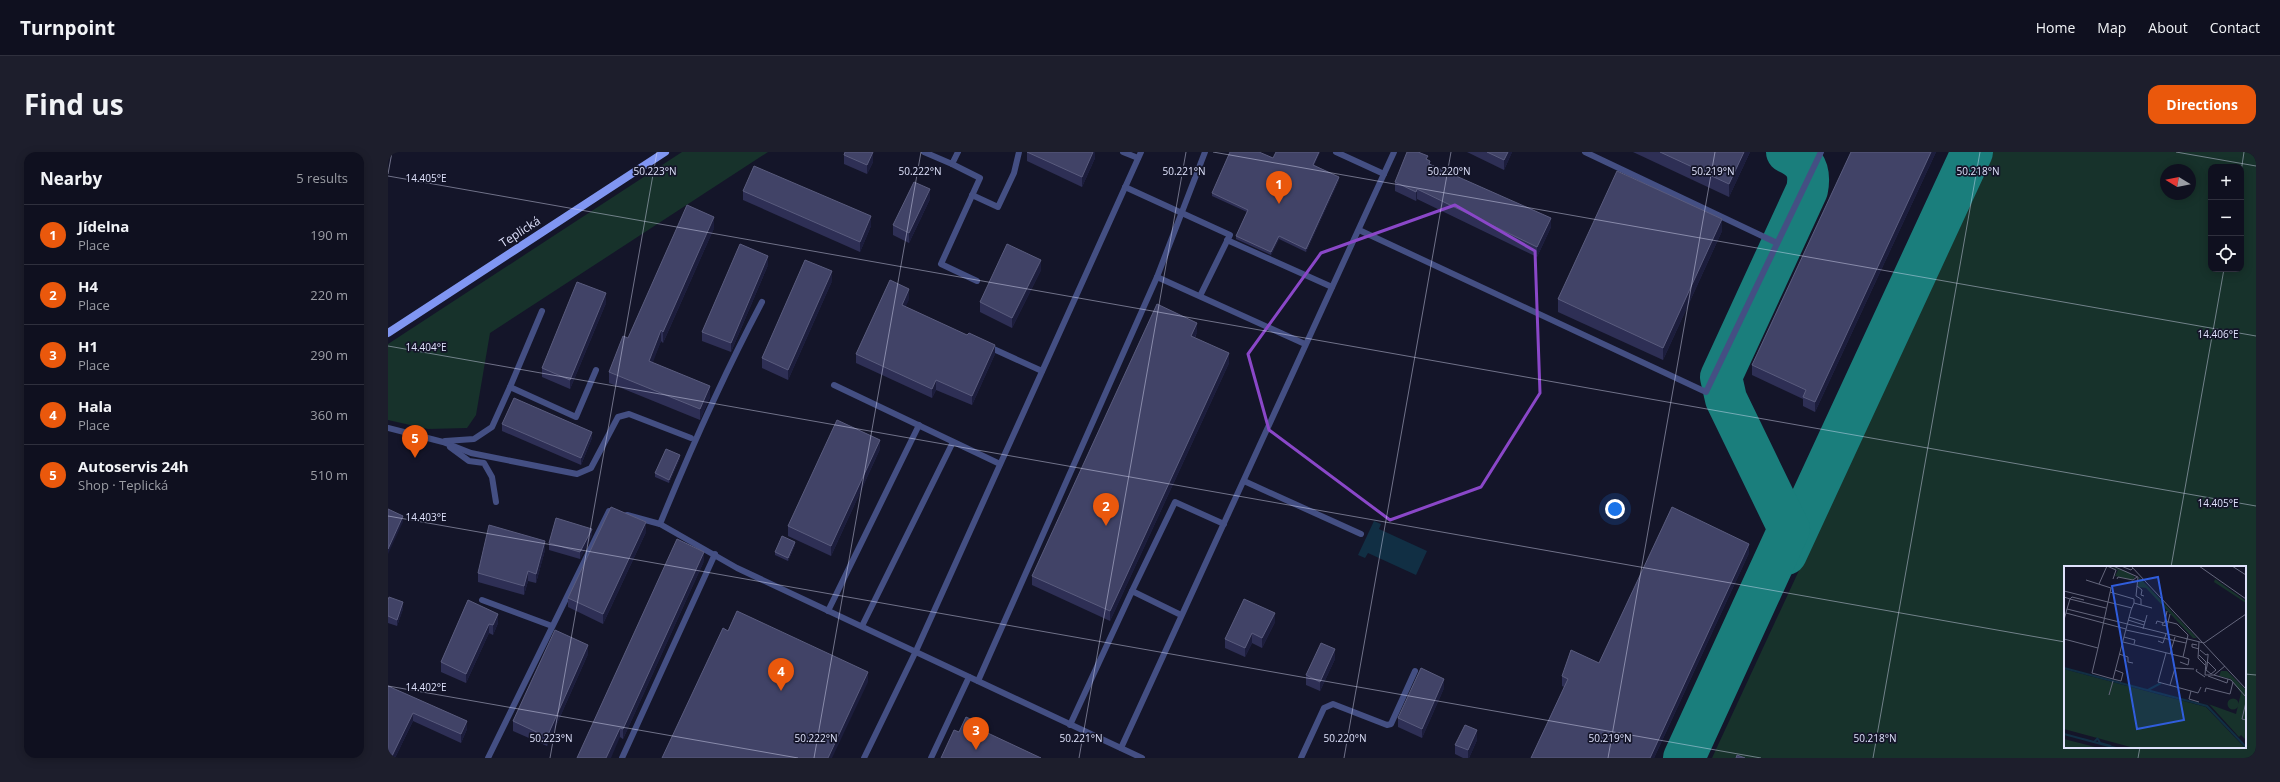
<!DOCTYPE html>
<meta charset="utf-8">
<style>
:root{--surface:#0f101f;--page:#1d1e2c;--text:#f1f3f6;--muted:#9b9da4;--line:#2f303d;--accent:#ea580c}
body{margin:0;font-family:"Open Sans",sans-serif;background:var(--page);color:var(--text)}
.controls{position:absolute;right:12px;top:12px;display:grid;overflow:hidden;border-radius:8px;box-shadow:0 2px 10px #0003}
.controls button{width:36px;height:36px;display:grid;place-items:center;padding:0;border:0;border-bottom:1px solid var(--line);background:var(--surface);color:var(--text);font:20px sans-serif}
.compass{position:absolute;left:1772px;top:12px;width:36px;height:36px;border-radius:50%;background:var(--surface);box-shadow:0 2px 10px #0003;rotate:280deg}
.you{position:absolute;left:1227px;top:357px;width:14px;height:14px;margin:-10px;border:3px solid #fff;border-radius:50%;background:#1a73e8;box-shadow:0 0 0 6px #1a73e833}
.badge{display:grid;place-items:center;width:26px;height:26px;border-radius:50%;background:var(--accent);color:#fff;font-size:13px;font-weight:700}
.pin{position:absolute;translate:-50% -33px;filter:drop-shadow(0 1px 2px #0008)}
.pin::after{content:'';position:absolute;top:21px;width:14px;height:12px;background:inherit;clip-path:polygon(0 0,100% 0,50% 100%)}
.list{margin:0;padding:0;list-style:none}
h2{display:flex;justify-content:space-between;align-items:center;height:52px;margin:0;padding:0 16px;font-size:17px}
h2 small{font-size:13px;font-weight:400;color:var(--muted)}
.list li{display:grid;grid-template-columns:26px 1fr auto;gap:12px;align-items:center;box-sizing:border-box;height:60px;padding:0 16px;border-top:1px solid var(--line)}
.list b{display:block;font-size:15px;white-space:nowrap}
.list p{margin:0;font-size:13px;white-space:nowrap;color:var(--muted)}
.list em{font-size:13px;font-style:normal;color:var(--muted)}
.icon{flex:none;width:22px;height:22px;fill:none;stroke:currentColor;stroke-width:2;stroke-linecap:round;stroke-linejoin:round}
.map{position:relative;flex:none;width:1868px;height:606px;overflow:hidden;border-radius:12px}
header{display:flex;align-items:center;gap:24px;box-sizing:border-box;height:56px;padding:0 20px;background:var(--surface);border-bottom:1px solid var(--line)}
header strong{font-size:19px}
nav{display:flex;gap:22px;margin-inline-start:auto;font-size:14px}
.intro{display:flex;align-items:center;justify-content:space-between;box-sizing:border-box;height:96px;padding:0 24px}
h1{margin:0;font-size:28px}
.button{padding:10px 18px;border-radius:12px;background:var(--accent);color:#fff;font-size:14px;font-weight:700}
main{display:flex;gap:24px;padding:0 24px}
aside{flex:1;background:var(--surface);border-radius:12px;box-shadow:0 2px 10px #0003}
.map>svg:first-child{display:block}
</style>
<header>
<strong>Turnpoint</strong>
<nav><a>Home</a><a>Map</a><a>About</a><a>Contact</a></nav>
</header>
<div class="intro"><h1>Find us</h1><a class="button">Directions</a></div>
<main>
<aside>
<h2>Nearby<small>5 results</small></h2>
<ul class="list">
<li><span class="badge">1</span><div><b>Jídelna</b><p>Place</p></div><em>190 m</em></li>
<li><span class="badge">2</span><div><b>H4</b><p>Place</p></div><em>220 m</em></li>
<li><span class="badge">3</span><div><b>H1</b><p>Place</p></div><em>290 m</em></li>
<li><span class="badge">4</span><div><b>Hala</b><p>Place</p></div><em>360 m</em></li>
<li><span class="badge">5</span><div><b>Autoservis 24h</b><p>Shop · Teplická</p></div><em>510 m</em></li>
</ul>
</aside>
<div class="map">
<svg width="1868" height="606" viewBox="0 0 1868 606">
<rect width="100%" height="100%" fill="#141529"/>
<g fill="#17322b" fill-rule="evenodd">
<polygon points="294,0 380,0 102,181 88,263 79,276 40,277 0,268 0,192"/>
<path d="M1605 0H1868V606H1324ZM1823 15H1853V117H1823ZM1778 18H1802V42H1778ZM1677 415H1857V595H1677Z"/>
</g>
<polygon fill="#112f44" points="986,369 993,372 991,377 1039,399 1028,423 980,401 977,406 970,403"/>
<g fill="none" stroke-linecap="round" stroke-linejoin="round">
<g stroke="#1a7e7c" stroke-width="42">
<polyline points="1398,402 1584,0"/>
<path d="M1296 606 1401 377 1338 247 1333 225 1419 38C1423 18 1417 8 1399 0"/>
</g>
<g stroke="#444f83" stroke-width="6">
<polyline points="536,0 564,12 570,0"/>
<polyline points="735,0 750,6"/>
<polyline points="948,0 996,22"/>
<polyline points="1197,0 1389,91"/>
<polyline points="564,12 592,26 553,112 589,129"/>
<polyline points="737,35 842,83 812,144"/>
<polyline points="584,43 610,55 626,21 631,0"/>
<polyline points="971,78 1318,240 1433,0"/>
<polyline points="839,88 944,135"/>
<polyline points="769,125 917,192"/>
<path d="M374 150C336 222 303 296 272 372L349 416 754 606"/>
<polyline points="599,194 654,219"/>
<polyline points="446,233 612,312"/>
<polyline points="122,235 154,159"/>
<polyline points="0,276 55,290 83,301 189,322 203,316 230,265 241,262 303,286"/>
<polyline points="57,289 86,287 104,275 122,235 188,265 208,218"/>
<polyline points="62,295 81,309 96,311 104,325 108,350"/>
<polyline points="856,329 973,382"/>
<polyline points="239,363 272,372"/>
<polyline points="744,439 787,350 836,372"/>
<polyline points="94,448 164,474"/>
<polyline points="440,459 531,273"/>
<polyline points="474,474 565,290"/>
<polyline points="590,529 769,125 817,0"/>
<polyline points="682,573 744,439 793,463"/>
<polyline points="733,596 1006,0"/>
<polyline points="100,606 221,359 228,361"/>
<polyline points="234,606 327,402"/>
<polyline points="476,606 528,499 753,0"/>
<polyline points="543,606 581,525"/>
<polyline points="913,606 936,556 945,552 999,573 1003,572 1027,519"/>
</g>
<polyline stroke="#8096f2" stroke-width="8" points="0,181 277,0"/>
</g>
<g fill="#2e2f55">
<polygon points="639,0 707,0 707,6 694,35 639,9"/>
<polygon points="932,0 926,13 951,28 918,100 891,87 883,103 848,87 848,84 859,60 824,44 824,41 885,6"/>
<polygon points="1079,0 1124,0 1116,18"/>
<polygon points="1245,0 1362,0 1341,45"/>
<polygon points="1463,0 1548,0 1427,260 1415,254 1415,247 1364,223 1364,213"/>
<polygon points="456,3 485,10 479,22 456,12"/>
<polygon points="1040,8 1042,12 1163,75 1149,105 1029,47 1028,49 1007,39 1007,30"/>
<polygon points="355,39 483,74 472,100 355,48"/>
<polygon points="542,47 521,91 505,83 505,73"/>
<polygon points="326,76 275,191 273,189 264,211 322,245 312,268 221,231 221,220 240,186"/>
<polygon points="1334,79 1275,208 1170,160 1170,147"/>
<polygon points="380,113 343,200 314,189 314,180"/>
<polygon points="653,118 624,176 592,160 592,150"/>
<polygon points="444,129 400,228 374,216 374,206"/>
<polygon points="521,147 517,155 607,202 584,253 548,238 544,246 468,211 468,202"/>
<polygon points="218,151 182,237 154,225 154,216"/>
<polygon points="809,180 807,186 841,211 722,469 644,433 644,424"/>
<polygon points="114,272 204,286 193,313 114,279"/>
<polygon points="492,297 443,404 400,384 400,374"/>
<polygon points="292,306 281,331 267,325 267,321"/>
<polygon points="258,380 215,472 180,455 180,446"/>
<polygon points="204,383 192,407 161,398 161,391"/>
<polygon points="407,393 400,409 387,403 387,400"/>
<polygon points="157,398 148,431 140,429 136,443 90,430 90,421"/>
<polygon points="1361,401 1266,606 1143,606 1176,535 1174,534 1174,524 1211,511"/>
<polygon points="316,409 235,587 232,585 189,606"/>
<polygon points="0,448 15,457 9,474 0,471"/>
<polygon points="80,448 110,471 105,483 101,481 78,531 53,520 53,510"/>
<polygon points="887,470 874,496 864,491 857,505 837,496 837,487"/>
<polygon points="200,502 159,594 125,579 125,569"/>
<polygon points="947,507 932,539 918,533 918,523"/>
<polygon points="0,534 79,577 73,591 25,569 7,606 0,606"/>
<polygon points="1056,536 1034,586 1010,575 1010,566"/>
<polygon points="1089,588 1081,606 1075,606 1067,602 1067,593"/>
</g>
<g fill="#1c1d3c">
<polygon points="485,0 485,10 479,22 479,13"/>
<polygon points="705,0 707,0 707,6 694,35 694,25"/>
<polygon points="931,0 932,0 925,16 925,13"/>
<polygon points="1120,0 1124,0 1116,18 1116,8"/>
<polygon points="1356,0 1362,0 1341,45 1341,32"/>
<polygon points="1543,0 1548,0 1427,260 1427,250"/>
<polygon points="951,25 951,28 918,100 918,97"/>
<polygon points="542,37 542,47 521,91 521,81"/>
<polygon points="1029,37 1029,47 1028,49 1028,40"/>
<polygon points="483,64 483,74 472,100 472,90"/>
<polygon points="326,65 326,76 275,191 275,180"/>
<polygon points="1163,66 1163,75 1149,105 1149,95"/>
<polygon points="1334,67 1334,79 1275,208 1275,196"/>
<polygon points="891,84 891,87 883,103 883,100"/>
<polygon points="380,104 380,113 343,200 343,191"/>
<polygon points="653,108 653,118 624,176 624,166"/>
<polygon points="444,119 444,129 400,228 400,218"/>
<polygon points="521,137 521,147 514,163 514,153"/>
<polygon points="218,141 218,151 182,237 182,228"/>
<polygon points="809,171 809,180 803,193 803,184"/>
<polygon points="273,178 273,189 261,221 261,209"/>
<polygon points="607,193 607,202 584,253 584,244"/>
<polygon points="841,201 841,211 722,469 722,459"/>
<polygon points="548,228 548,238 544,246 544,237"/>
<polygon points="322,234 322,245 312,268 312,257"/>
<polygon points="204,280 204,286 193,313 193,306"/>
<polygon points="492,288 492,297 443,404 443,394"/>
<polygon points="292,303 292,306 281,331 281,328"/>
<polygon points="15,364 15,370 0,402 0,397"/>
<polygon points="258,370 258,380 215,472 215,462"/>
<polygon points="204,377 204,383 192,407 192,400"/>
<polygon points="157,389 157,398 148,431 148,422"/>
<polygon points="407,390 407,393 400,409 400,406"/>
<polygon points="1361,392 1361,401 1266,606 1262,606"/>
<polygon points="316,400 316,409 235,587 235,577"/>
<polygon points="140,419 140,429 136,443 136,434"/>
<polygon points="15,450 15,457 9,474 9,468"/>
<polygon points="887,461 887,470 874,496 874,486"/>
<polygon points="110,462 110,471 105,483 105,473"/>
<polygon points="101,472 101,481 78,531 78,522"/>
<polygon points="864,481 864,491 857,505 857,496"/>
<polygon points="200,493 200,502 159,594 159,585"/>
<polygon points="947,497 947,507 932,539 932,530"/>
<polygon points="480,520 480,530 444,606 440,606"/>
<polygon points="1056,527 1056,536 1034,586 1034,577"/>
<polygon points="25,561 25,569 7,606 3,606"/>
<polygon points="79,569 79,577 73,591 73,582"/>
<polygon points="232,576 232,585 223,606 218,606"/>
<polygon points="1089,578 1089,588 1081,606 1080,606 1080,598"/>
</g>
<g fill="#414367" stroke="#5a5c7e">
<polygon points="457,0 485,0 479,13 456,3"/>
<polygon points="639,0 705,0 694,25"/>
<polygon points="842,0 871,0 885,6 888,0 931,0 925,13 951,25 918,97 891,84 883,100 848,84 860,58 824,41"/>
<polygon points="1019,0 1030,0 1040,4 1038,7 1042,9 1041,12 1163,66 1149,95 1029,37 1028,40 1007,30"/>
<polygon points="1099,0 1120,0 1116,8"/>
<polygon points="1272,0 1356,0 1341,32"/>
<polygon points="1463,0 1543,0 1427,250 1415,245 1418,238 1364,213"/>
<polygon points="366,14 483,64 472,90 355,39"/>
<polygon points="1229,19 1334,67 1275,196 1170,147"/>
<polygon points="526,30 542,37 521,81 505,73"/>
<polygon points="299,53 326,65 275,180 273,178 261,209 322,234 312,257 221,220 235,184 240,186"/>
<polygon points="352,92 380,104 343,191 314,180"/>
<polygon points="619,92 653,108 624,166 592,150"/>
<polygon points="417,108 444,119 400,218 374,206"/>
<polygon points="502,128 521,137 514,153 579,183 581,181 607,193 584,244 548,228 544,237 468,202"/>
<polygon points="189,130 218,141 182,228 154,216"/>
<polygon points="769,152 809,171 803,184 841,201 722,459 644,424"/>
<polygon points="126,246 204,280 193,306 114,272"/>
<polygon points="449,268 492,288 443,394 400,374"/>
<polygon points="278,297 292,303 281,328 267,321"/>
<polygon points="223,355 258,370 215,462 180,446"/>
<polygon points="1284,355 1361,392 1262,606 1143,606 1180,527 1174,524 1183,498 1211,511"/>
<polygon points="0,357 15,364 0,397"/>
<polygon points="168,366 204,377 192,400 161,391"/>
<polygon points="101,373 157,389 148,422 140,419 136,434 90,421"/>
<polygon points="394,384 407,390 400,406 387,400"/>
<polygon points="289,387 316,400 235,577 232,576 218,606 189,606"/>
<polygon points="1,445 15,450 9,468 0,464 0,448"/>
<polygon points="856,447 887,461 874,486 864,481 857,496 837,487"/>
<polygon points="80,448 110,462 105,473 101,472 78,522 53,510"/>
<polygon points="349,459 480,520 440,606 274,606 335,476 340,479"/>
<polygon points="167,478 200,493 159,585 125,569"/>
<polygon points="933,491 947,497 932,530 918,523"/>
<polygon points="1033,516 1056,527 1034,577 1010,566"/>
<polygon points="0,534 79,569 73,582 25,561 3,606 0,606"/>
<polygon points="578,565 591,571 589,576 653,606 553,606 566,578 571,580"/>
<polygon points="1077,573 1089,578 1080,598 1067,593"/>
<polygon points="1349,603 1357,606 1348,606"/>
</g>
<path fill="none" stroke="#8a47c8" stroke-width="3" stroke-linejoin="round" d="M1067 53 1147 99 1152 241 1093 335 1002 368 881 278 860 202 933 101Z"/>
<path fill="none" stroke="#dfe2fc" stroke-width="1" stroke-opacity="0.45" d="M825 0 1868 184M1788 0 1868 14M1853 20 1856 0M0 22 4 0M0 24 1868 354M0 194 1677 490M0 364 1373 606M1783 415 1836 117M1857 522 1868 523M0 534 410 606M162 606 269 0M426 606 533 0M691 606 798 0M956 606 1063 0M1220 606 1327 0M1485 606 1592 0M1750 606 1752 595"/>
<g text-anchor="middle" stroke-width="3.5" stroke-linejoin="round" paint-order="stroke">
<g font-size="12" fill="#dfe2fc" stroke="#141529">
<text transform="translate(132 80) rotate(-33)" y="4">Teplická</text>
</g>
</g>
<g transform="translate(1676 414)">
<rect width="182" height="182" fill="#141529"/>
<path d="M47 1 62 5 71 11 69 14 51 10 54 4ZM75 11 133 72H129L82 22 74 21ZM151 13 182 35V37L150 16ZM0 103 142 141 181 182H70L0 163ZM157 105H163L182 124V174L177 169 175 171 145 138 136 135 172 148 177 127 167 113 155 110ZM163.5 138a5.5 5.5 0 1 1 11 0a5.5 5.5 0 1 1-11 0ZM0 173 35 182H0Z" fill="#17322b"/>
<path fill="none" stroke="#112f44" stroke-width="2" d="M0 102 143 140 182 181M84 124 97 117M0 168 52 182M19 173 30 176 34 172M34 173 36 177 47 180"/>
<path fill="none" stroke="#65677d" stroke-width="1" d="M49 0 74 11 72 30 77 33V39M57 0 67 4 69 2M67 0 182 123M135 0 182 33M168 0 182 9M53 13 54 11 69 14 73 11M22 14 47 22 34 82M35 18 43 0 52 4 49 13M73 20 78 24 77 29 80 30M0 25 68 42M46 26 70 33V37M0 31 6 33 3 43M20 34 8 31 6 33 42 42M2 47 62 63M65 51 81 56M0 54 3 43 140 77 182 48M64 54 80 59M99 57 98 59 103 60 106 48M92 58 93 55 100 57 101 55M79 63 83 49M62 64 122 77M60 71 71 74 70 78M0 73 34 82 28 107 49 113M94 75 99 77 102 68M59 76 119 91 124 69 113 58 101 55 103 45M135 76 134 92 141 99M133 79 128 78V81L135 83M136 84 142 89 144 88V90L143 100 142 104 147 108 152 104 143 95M102 87 94 116 127 125 125 133 135 136M55 88 64 91V96L69 97M106 88 111 71M135 89 142 96 141 109H150L161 100M116 96 124 99 125 93 119 91M133 103 132 105 141 111M51 104 59 107 57 115 49 113 67 44 70 37 88 42M150 109 167 114 182 131M144 110 163 117 164 113M106 119 111 102 130 103M127 125 134 127 137 121M141 126 142 122 166 128 169 116M45 129 49 115M182 154 178 153 182 136"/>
<path fill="#305ddc" fill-opacity="0.15" stroke="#305ddc" stroke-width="2" d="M94 11 120 154 73 163 48 20Z"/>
<rect width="182" height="182" fill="none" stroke="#dfe2fc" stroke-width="2"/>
</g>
<g font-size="10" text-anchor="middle" fill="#dfe2fc" stroke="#141529" stroke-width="3.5" stroke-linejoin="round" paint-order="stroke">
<text x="267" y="23">50.223°N</text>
<text x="532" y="23">50.222°N</text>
<text x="796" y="23">50.221°N</text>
<text x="1061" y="23">50.220°N</text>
<text x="1325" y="23">50.219°N</text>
<text x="1590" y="23">50.218°N</text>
<text x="38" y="30">14.405°E</text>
<text x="1830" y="186">14.406°E</text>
<text x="38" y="199">14.404°E</text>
<text x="1830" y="355">14.405°E</text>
<text x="38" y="369">14.403°E</text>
<text x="38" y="539">14.402°E</text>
<text x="163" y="590">50.223°N</text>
<text x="428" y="590">50.222°N</text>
<text x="693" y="590">50.221°N</text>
<text x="957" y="590">50.220°N</text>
<text x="1222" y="590">50.219°N</text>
<text x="1487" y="590">50.218°N</text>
</g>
</svg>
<div class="controls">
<button>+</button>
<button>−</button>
<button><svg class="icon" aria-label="locate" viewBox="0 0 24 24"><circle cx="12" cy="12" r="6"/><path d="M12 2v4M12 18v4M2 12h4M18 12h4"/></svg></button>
</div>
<svg class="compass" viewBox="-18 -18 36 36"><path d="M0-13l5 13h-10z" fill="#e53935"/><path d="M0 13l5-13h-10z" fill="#9b9da4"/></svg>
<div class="you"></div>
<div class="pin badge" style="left:891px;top:52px">1</div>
<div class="pin badge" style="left:718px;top:374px">2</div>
<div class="pin badge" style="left:588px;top:598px">3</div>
<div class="pin badge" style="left:393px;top:539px">4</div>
<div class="pin badge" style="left:27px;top:306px">5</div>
</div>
</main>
